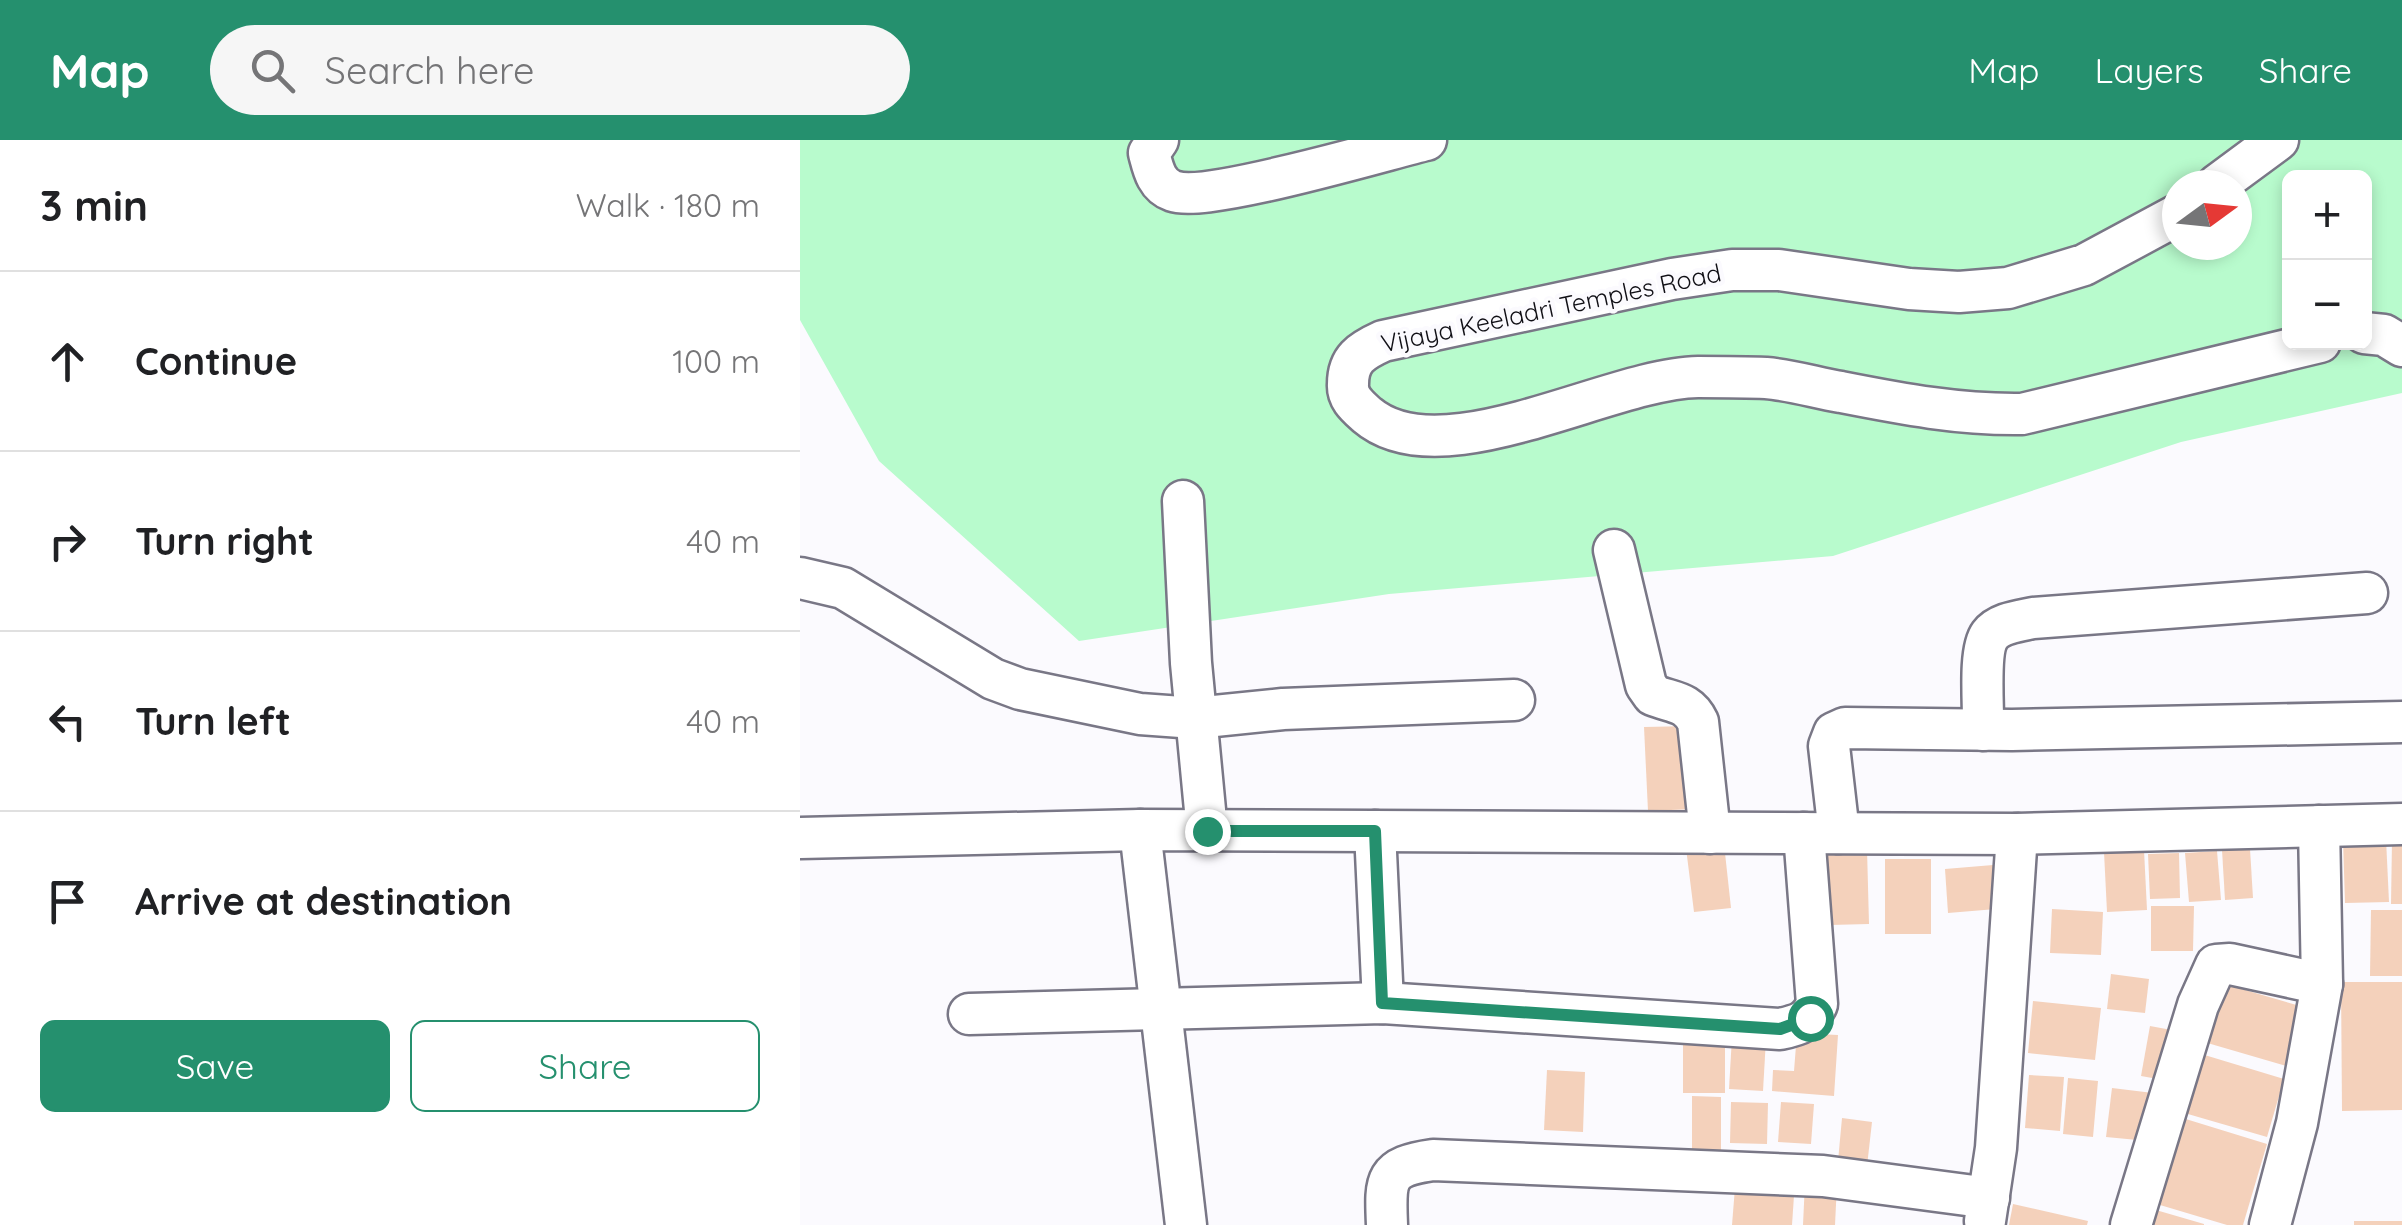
<!DOCTYPE html>
<meta charset="utf-8">
<style>
:root{--surface:#fff;--page:#f6f6f6;--text:#202124;--muted:#757577;--line:#e0e0e0;--accent:#25906e}
body{margin:0;font-family:Quicksand,sans-serif;background:var(--page);color:var(--text)}
.controls{position:absolute;right:30px;top:30px;display:grid;overflow:hidden;border-radius:15px;box-shadow:0 5px 15px #0003}
.controls button{width:90px;height:90px;display:grid;place-items:center;padding:0;border:0;border-bottom:2px solid var(--line);background:var(--surface);color:var(--text);font:50px sans-serif}
.compass{position:absolute;left:1362px;top:30px;width:90px;height:90px;border-radius:50%;background:var(--surface);box-shadow:0 5px 15px #0003;rotate:75deg}
.stop{position:absolute;width:30px;height:30px;margin:-22px;border:8px solid #25906e;border-radius:50%;background:#fff}
.stop.end{background:#25906e;border-color:#fff;box-shadow:0 2px 10px #0008}
.list{margin:0;padding:0;list-style:none}
h2{display:flex;justify-content:space-between;align-items:center;height:130px;margin:0;padding:0 40px;font-size:42px}
h2 small{font-size:32px;font-weight:400;color:var(--muted)}
.list li{display:grid;grid-template-columns:65px 1fr auto;gap:30px;align-items:center;box-sizing:border-box;height:180px;padding:0 40px;border-top:2px solid var(--line)}
.list b{display:block;font-size:38px;white-space:nowrap}
.list em{font-size:32px;font-style:normal;color:var(--muted)}
.actions{display:flex;gap:20px;padding:30px 40px}
.actions a{flex:1;padding:22px 0;border:2px solid var(--accent);border-radius:15px;text-align:center;font-size:35px;color:var(--accent)}
.actions .main{background:var(--accent);color:#fff}
.icon{flex:none;width:55px;height:55px;fill:none;stroke:currentColor;stroke-width:2;stroke-linecap:round;stroke-linejoin:round}
.map{position:relative;flex:none;width:1602px;height:1085px;overflow:hidden}
header{display:flex;align-items:center;gap:60px;box-sizing:border-box;height:140px;padding:0 50px;background:var(--accent);color:#fff}
header strong{font-size:48px}
nav{display:flex;gap:55px;margin-inline-start:auto;font-size:35px}
.search{width:700px;height:90px;background:var(--page);display:flex;align-items:center;gap:25px;box-sizing:border-box;padding:0 35px;border-radius:55px;color:var(--muted);font-size:38px}
main{display:flex}
aside{flex:1;background:var(--surface)}
.map>svg:first-child{display:block}
</style>
<header>
<strong>Map</strong>
<div class="search"><svg class="icon" aria-label="search" viewBox="0 0 24 24"><circle cx="10" cy="10" r="6"/><path d="M15 15l6 6"/></svg>Search here</div>
<nav><a>Map</a><a>Layers</a><a>Share</a></nav>
</header>
<main>
<aside>
<h2>3 min<small>Walk · 180 m</small></h2>
<ul class="list">
<li><svg class="icon" aria-label="ahead" viewBox="0 0 24 24"><path d="M12 20V5M6 11l6-6 6 6"/></svg><div><b>Continue</b></div><em>100 m</em></li>
<li><svg class="icon" aria-label="right" viewBox="0 0 24 24"><path d="M7 20v-9h11M14 6l5 5-5 5"/></svg><div><b>Turn right</b></div><em>40 m</em></li>
<li><svg class="icon" aria-label="left" viewBox="0 0 24 24"><path d="M17 20v-9H6M10 6l-5 5 5 5"/></svg><div><b>Turn left</b></div><em>40 m</em></li>
<li><svg class="icon" aria-label="arrive" viewBox="0 0 24 24"><path d="M6 21V4h12l-3 4 3 4H6"/></svg><div><b>Arrive at destination</b></div></li>
</ul>
<div class="actions"><a class="main">Save</a><a>Share</a></div>
</aside>
<div class="map">
<svg width="1602" height="1085" viewBox="0 0 1602 1085">
<rect width="100%" height="100%" fill="#fbfafe"/>
<path fill="#b8fbcd" fill-rule="evenodd" d="M0 0H1602V253L1381 302 1033 416 589 454 279 501 79 321 0 180ZM1490 38H1564V202H1490ZM1377 45H1437V105H1377Z"/>
<g fill="#f4d1bb">
<polygon points="892,586 895,669 848,671 844,587"/>
<polygon points="1586,699 1589,762 1545,763 1543,700"/>
<polygon points="1592,701 1602,701 1602,764 1591,764"/>
<polygon points="924,704 931,768 894,772 886,708"/>
<polygon points="1067,709 1069,784 1030,785 1027,710"/>
<polygon points="1450,709 1453,758 1425,760 1422,710"/>
<polygon points="1344,710 1347,770 1307,772 1304,712"/>
<polygon points="1417,711 1421,760 1389,762 1385,713"/>
<polygon points="1379,713 1380,758 1350,759 1348,714"/>
<rect x="1085" y="719" width="46" height="75"/>
<polygon points="1205,724 1208,768 1148,773 1145,729"/>
<polygon points="1351,766 1394,766 1393,811 1351,811"/>
<polygon points="1252,769 1303,772 1301,815 1250,813"/>
<polygon points="1571,770 1602,770 1602,836 1570,836"/>
<polygon points="1311,834 1349,839 1345,873 1307,869"/>
<polygon points="1541,842 1602,842 1602,970 1542,971"/>
<polygon points="1421,843 1507,868 1490,927 1404,902"/>
<polygon points="1233,861 1301,868 1295,920 1228,913"/>
<polygon points="1350,886 1377,891 1369,941 1341,936"/>
<rect x="883" y="891" width="42" height="62"/>
<polygon points="997,893 1038,895 1034,956 972,951 973,930 994,931"/>
<polygon points="932,897 966,899 963,951 929,949"/>
<polygon points="1398,913 1484,939 1467,997 1381,972"/>
<polygon points="747,930 785,932 783,992 744,990"/>
<polygon points="1229,935 1264,937 1260,991 1225,988"/>
<polygon points="1268,938 1298,941 1293,997 1263,994"/>
<polygon points="1312,948 1353,953 1348,1001 1306,997"/>
<polygon points="892,956 921,957 921,1010 892,1010"/>
<polygon points="931,962 968,963 967,1004 930,1003"/>
<polygon points="981,962 1014,964 1011,1004 978,1002"/>
<polygon points="1376,976 1467,1004 1443,1085 1427,1085 1350,1062"/>
<polygon points="1042,978 1072,982 1066,1035 1037,1032"/>
<polygon points="936,1035 995,1041 992,1085 932,1085"/>
<polygon points="1005,1042 1037,1044 1035,1085 1003,1085"/>
<polygon points="1213,1064 1288,1081 1287,1085 1209,1085"/>
<polygon points="1349,1068 1404,1084 1404,1085 1344,1085"/>
<rect x="1554" y="1081" width="48" height="4"/>
</g>
<g fill="none" stroke-linecap="round" stroke-linejoin="round">
<defs>
<g id="minor">
<path d="M358 0 349 13C353 28 356 45 373 51 407 63 581 11 626 0"/>
<polyline points="1417,45 1478,0"/>
<path d="M1377 75 1284 125 1208 148 1159 152 1109 149 979 130H932L872 139 583 201C561 211 548 219 548 244 547 258 557 266 567 275 641 338 810 238 898 237 920 237 944 237 966 238 991 240 1017 248 1041 252 1102 264 1160 275 1222 274L1520 202"/>
<polyline points="1564,193 1584,195 1602,206"/>
<polyline points="383,361 391,523 407,691"/>
<path d="M814 410 846 545 853 555C873 563 888 561 898 582L910 693"/>
<polyline points="0,438 43,448 193,539 220,549 340,574 395,578 483,569 714,560"/>
<path d="M1183 590C1184 569 1178 511 1190 495 1199 483 1219 481 1233 478L1567 453"/>
<polyline points="340,690 386,1085"/>
<polyline points="575,691 583,863"/>
<polyline points="1039,693 1029,606 1034,593 1045,588 1212,590 1602,582"/>
<polyline points="0,698 340,690 1217,694 1602,684"/>
<path d="M169 874 583 863 980 889C999 885 1009 882 1017 864L1004 693"/>
<polyline points="1185,1081 1196,1008 1217,694"/>
<path d="M587 1085C585 1039 584 1027 633 1020L1023 1036 1189 1058"/>
<polyline points="1331,1085 1398,865 1416,825 1430,824 1522,844"/>
<polyline points="1470,1085 1497,983 1522,844 1519,686"/>
</g>
</defs>
<use href="#minor" stroke="#797786" stroke-width="45"/>
<use href="#minor" stroke="#fff" stroke-width="40"/>
</g>
<g fill="none" stroke-linecap="round" stroke-linejoin="round">
<polyline stroke="#25906e" stroke-width="12" points="407,691 575,691 582,863 980,889 1010,878"/>
</g>
<g text-anchor="middle" stroke-width="9" stroke-linejoin="round" paint-order="stroke">
<g font-size="25" fill="#100f15" stroke="#fbfafe">
<text transform="translate(751 168) rotate(-12)" y="9">Vijaya Keeladri Temples Road</text>
</g>
</g>
</svg>
<div class="controls">
<button>+</button>
<button>−</button>
</div>
<svg class="compass" viewBox="-18 -18 36 36"><path d="M0-13l5 13h-10z" fill="#e53935"/><path d="M0 13l5-13h-10z" fill="#757577"/></svg>
<div class="stop" style="left:1010px;top:878px"></div>
<div class="stop end" style="left:407px;top:691px"></div>
</div>
</main>
